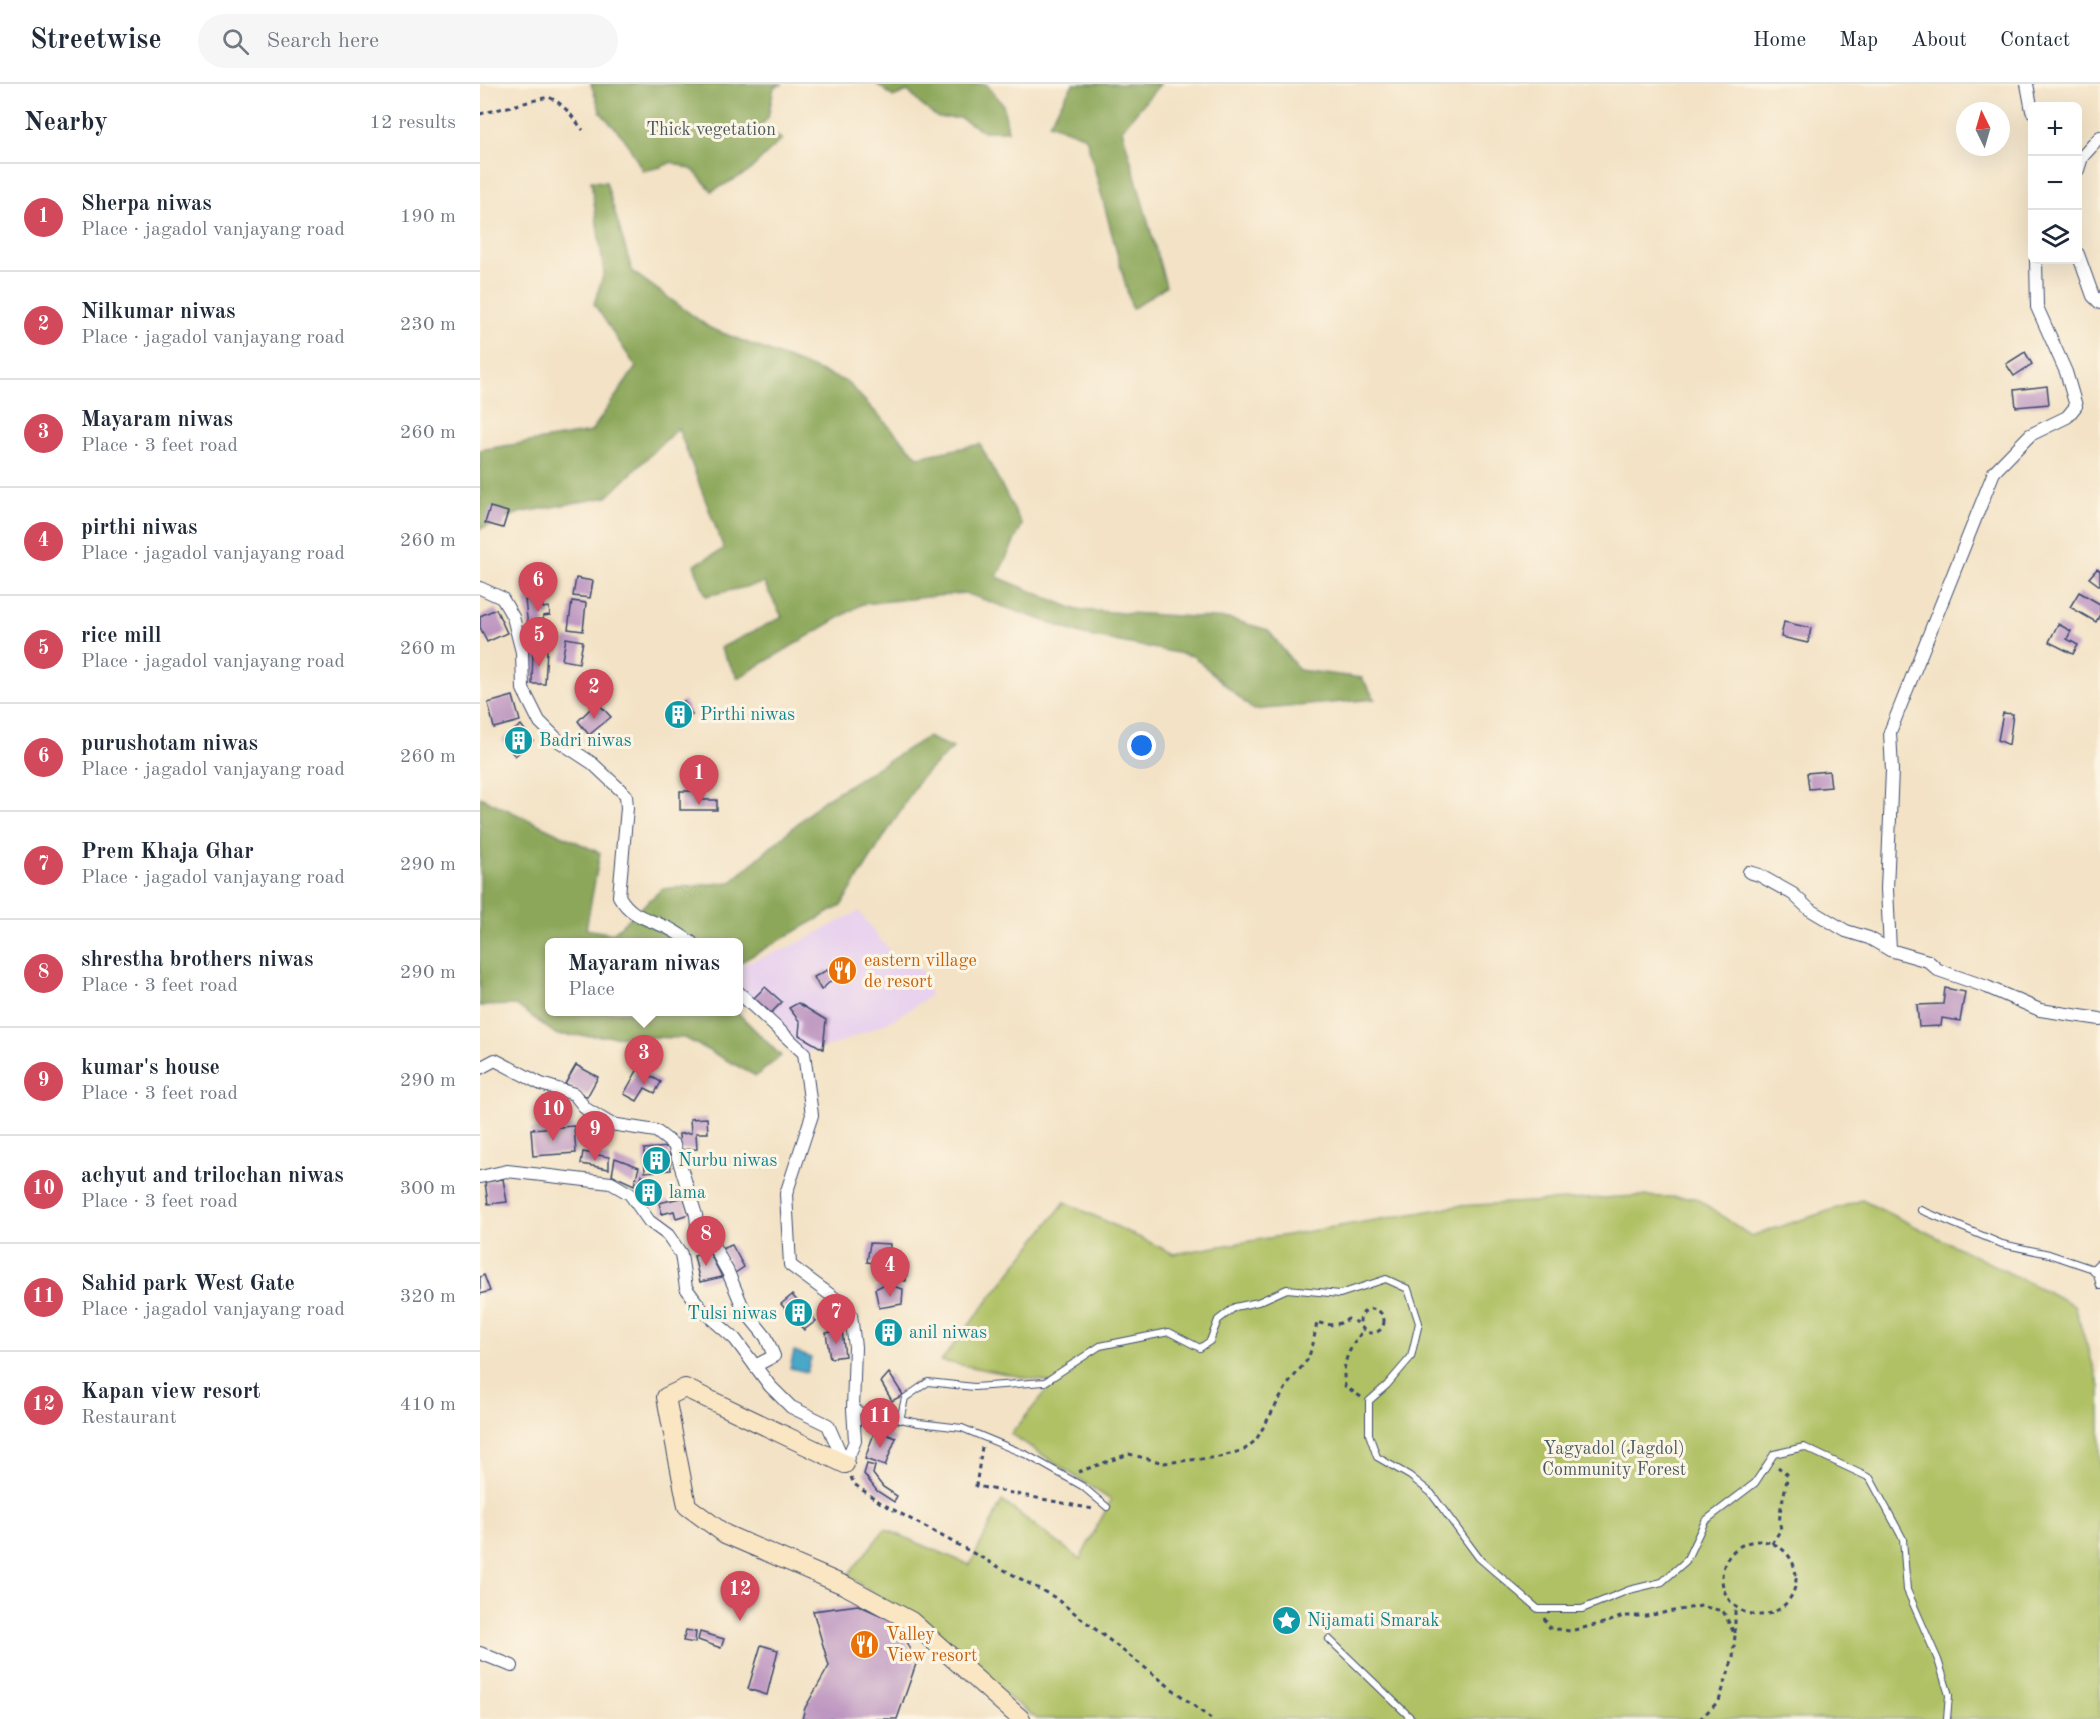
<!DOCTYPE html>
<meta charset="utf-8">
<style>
:root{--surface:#fff;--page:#f6f6f7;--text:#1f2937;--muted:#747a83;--line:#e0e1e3;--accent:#d1495b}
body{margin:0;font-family:"Old Standard TT",serif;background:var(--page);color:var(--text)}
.controls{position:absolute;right:18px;top:18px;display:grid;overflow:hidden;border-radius:9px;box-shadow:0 6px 24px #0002}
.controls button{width:54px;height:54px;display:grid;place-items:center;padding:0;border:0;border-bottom:2px solid var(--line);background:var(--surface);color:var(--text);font:30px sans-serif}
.compass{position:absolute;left:1476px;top:18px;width:54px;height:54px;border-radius:50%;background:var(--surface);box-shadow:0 6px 24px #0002;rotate:355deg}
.you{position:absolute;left:662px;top:662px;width:21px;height:21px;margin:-15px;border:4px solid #fff;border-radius:50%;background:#1a73e8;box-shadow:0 0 0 9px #1a73e833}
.badge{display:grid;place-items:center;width:39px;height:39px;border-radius:50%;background:var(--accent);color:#fff;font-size:20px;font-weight:700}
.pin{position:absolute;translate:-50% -50px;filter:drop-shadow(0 2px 3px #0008)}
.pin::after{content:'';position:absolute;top:32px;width:21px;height:18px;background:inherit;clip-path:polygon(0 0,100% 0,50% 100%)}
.popup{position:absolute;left:65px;top:854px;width:198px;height:78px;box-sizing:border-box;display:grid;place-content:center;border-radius:9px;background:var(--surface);filter:drop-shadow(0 2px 4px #0005);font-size:20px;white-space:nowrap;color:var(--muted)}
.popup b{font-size:22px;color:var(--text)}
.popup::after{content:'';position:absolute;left:50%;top:100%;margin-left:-12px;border:12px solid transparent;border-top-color:var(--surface)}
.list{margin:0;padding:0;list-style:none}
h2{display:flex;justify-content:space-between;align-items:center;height:78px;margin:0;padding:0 24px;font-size:26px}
h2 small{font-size:20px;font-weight:400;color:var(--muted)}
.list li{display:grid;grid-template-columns:39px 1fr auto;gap:18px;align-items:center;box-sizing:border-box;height:108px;padding:0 24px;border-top:2px solid var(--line)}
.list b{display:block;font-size:22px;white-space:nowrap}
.list p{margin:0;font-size:20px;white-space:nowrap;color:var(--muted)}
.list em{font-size:20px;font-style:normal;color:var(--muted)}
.icon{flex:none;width:33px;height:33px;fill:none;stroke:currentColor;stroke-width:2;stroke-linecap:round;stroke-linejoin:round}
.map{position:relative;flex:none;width:1620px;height:1635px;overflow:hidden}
header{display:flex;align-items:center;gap:36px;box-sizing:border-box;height:84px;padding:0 30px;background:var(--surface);border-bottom:2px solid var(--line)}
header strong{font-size:28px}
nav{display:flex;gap:33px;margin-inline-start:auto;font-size:21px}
.search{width:420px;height:54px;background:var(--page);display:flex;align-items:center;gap:15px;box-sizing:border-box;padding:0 21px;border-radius:33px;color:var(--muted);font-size:22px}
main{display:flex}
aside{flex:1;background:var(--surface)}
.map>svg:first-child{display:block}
</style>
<header>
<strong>Streetwise</strong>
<div class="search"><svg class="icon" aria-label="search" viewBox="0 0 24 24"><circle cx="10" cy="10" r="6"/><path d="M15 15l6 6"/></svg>Search here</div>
<nav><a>Home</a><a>Map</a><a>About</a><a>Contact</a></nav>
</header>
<main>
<aside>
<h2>Nearby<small>12 results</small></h2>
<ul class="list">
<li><span class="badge">1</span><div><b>Sherpa niwas</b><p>Place · jagadol vanjayang road</p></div><em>190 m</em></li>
<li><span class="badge">2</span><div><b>Nilkumar niwas</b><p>Place · jagadol vanjayang road</p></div><em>230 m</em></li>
<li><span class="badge">3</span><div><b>Mayaram niwas</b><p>Place · 3 feet road</p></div><em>260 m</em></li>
<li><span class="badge">4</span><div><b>pirthi niwas</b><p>Place · jagadol vanjayang road</p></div><em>260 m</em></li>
<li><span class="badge">5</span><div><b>rice mill</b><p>Place · jagadol vanjayang road</p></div><em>260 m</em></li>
<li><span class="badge">6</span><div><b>purushotam niwas</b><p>Place · jagadol vanjayang road</p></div><em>260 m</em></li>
<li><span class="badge">7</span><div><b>Prem Khaja Ghar</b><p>Place · jagadol vanjayang road</p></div><em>290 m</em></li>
<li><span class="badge">8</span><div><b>shrestha brothers niwas</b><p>Place · 3 feet road</p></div><em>290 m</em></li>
<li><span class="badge">9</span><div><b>kumar's house</b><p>Place · 3 feet road</p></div><em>290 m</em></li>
<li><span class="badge">10</span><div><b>achyut and trilochan niwas</b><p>Place · 3 feet road</p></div><em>300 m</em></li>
<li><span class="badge">11</span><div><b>Sahid park West Gate</b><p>Place · jagadol vanjayang road</p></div><em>320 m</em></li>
<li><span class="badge">12</span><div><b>Kapan view resort</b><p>Restaurant</p></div><em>410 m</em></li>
</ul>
</aside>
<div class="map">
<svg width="1620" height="1635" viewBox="0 0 1620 1635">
<rect width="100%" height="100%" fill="#fcf5e5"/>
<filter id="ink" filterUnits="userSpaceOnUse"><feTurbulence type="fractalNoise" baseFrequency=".0167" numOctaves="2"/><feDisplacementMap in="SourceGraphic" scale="12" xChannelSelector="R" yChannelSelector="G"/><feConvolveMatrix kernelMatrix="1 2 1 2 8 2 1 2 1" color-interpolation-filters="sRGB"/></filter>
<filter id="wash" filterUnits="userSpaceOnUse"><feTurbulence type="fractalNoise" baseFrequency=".008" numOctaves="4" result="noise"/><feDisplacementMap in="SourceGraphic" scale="24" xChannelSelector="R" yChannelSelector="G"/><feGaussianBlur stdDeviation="1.35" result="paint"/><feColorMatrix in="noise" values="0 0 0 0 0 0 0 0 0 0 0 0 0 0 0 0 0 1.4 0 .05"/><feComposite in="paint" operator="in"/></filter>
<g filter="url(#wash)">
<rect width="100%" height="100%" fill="#f3e2c5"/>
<polygon fill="#e8d2ee" points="379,827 397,852 420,878 445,888 450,912 417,934 360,959 324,969 259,903 259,886 265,879 308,864"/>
<polygon fill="#b0c165" stroke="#667862" stroke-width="1.5" points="1157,1112 1216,1114 1271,1152 1382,1116 1594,1221 1620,1303 1620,1635 557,1635 368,1491 405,1445 490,1481 522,1417 600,1475 631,1416 531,1350 573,1299 461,1277 585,1118 694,1170 978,1122"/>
<g fill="#8ca75a" stroke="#546b5c" stroke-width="1.5">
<polygon points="111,0 303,0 294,3 288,34 279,44 302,55 267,89 232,107 213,86 192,78 181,83 163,87 144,54 121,29"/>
<polygon points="397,0 506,0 523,20 528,47 503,47 480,34 458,34 440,20 428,7 413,13"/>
<polygon points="593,0 680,0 642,45 686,202 652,225 606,53 569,39"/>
<polygon points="111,97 126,98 152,187 230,244 367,298 438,373 500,360 542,441 517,493 597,526 750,535 788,546 819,586 882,594 895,615 773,626 713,572 604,551 485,509 382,520 258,594 240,564 302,533 284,499 226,512 214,481 244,465 198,344 127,413 39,429 0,445 0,366 111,348 156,283 114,220 124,189"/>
<polygon points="447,653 473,664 440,695 361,822 259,879 258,858 70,858 70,928 257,928 301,972 276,992 205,954 77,951 36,921 0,922 0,713 120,769 106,845 132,850 182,805 251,798 344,716"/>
</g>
<polygon fill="#4aa7c8" stroke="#326b93" stroke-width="1.5" points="314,1267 331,1274 327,1288 310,1284"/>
<g id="blocks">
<g fill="#bd96c1">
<polygon points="1545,268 1552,280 1534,292 1526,280"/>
<polygon points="1567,302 1569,320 1536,323 1534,306"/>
<polygon points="10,423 28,428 23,444 5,439"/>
<polygon points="1617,485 1620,487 1620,502 1609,494"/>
<polygon points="96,494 113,497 110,514 93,512"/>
<polygon points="1599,508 1620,520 1620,530 1616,538 1590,523"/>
<polygon points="61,514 63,524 69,523 70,531 63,532 64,541 48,543 45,516"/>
<polygon points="92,517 106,519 103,547 88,545"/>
<polygon points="16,525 27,549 7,558 0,543 0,532"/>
<polygon points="1304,538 1331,544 1328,559 1301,553"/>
<polygon points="1578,540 1591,547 1587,555 1598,561 1593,570 1569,558"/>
<polygon points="86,554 103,557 99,579 82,576"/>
<polygon points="53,564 67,566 65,600 52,600"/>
<polygon points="33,612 40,637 14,644 8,619"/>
<polygon points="204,617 212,631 193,642 185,628"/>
<polygon points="117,618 131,633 109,651 98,637"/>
<polygon points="1523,629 1533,630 1529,661 1518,656"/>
<polygon points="41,641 53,657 35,672 22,656"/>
<polygon points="1349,687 1351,703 1329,705 1327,689"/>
<polygon points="200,707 220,707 220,716 237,716 237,726 200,726"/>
<polygon points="347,886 353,895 341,906 334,893"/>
<polygon points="285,903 302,918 291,929 274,914"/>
<polygon points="1465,904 1485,908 1480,937 1462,934 1461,942 1439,943 1437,921 1463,920"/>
<polygon points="318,919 346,936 343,965 319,951 320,938 309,924"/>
<polygon points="96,981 118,993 107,1013 85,1000"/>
<polygon points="158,985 181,998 175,1009 165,1004 157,1017 144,1010"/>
<polygon points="227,1034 228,1049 216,1049 217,1065 200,1066 199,1050 211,1049 210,1035"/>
<polygon points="94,1042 96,1069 53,1072 51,1045"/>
<polygon points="189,1063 191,1086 165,1088 164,1065"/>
<polygon points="103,1068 129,1073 129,1085 101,1080"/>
<polygon points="135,1074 159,1083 154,1101 132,1091"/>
<polygon points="162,1091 180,1112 169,1120 156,1105"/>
<polygon points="23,1095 27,1118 8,1120 5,1098"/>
<polygon points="204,1113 209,1130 196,1134 194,1127 182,1130 179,1119"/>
<polygon points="390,1159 410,1160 408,1181 387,1178"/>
<polygon points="252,1161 264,1183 255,1189 241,1165"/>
<polygon points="228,1166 242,1193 220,1198 214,1172"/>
<polygon points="411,1179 428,1180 426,1197 411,1196"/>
<polygon points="4,1191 10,1207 0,1210 0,1193"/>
<polygon points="405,1200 423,1205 422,1220 399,1224 395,1205"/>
<polygon points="312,1211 336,1237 324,1246 301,1220"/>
<polygon points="401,1237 417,1240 415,1259 398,1257"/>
<polygon points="362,1246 365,1272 350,1274 346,1249"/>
<polygon points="409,1289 423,1311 412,1317 401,1298"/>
<polygon points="395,1346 416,1354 405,1382 385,1375"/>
<polygon points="387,1380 395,1382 393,1390 403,1403 417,1412 414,1418 397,1407 384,1390"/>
<polygon points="378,1521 418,1539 436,1580 417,1635 322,1635 325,1624 349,1582 333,1527"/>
<polygon points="206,1546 216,1548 215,1559 203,1557"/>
<polygon points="220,1548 244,1555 241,1564 218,1556"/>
<polygon points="281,1561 298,1566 287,1611 268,1605"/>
</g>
</g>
</g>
<g filter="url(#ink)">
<use href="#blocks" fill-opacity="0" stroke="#3b4a6d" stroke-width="1.5"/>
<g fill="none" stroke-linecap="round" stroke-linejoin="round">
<defs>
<g id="lane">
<polyline points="1441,1126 1522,1160 1569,1170 1616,1186 1620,1202"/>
<polyline points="373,1325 439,1339 482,1344 547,1371 602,1402 627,1423"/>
<polyline points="420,1336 425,1314 448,1298 494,1303 565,1298 620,1262 689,1248 720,1264 730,1257 738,1236 755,1223 778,1218 807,1205 860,1210 906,1195 928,1205 939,1239 931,1273 907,1301 889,1317 889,1350 897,1373 930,1392 951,1409 999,1474 1058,1525 1102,1525 1149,1506 1182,1498 1206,1477 1225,1437 1275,1399 1294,1370 1324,1363 1390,1394 1423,1455 1427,1506 1458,1576 1469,1611 1467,1635"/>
<polyline points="849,1555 932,1635"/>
</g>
<g id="street">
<polyline points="1547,0 1552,27"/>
<polyline points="1598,86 1602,73 1620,53"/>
<polyline points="1598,170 1613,212 1620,219"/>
<path d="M0 504 22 514 33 533 42 568 43 605 59 637 80 658 112 679 146 711 147 724 139 812C151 833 166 834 186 843 195 847 203 853 211 858"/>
<polyline points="1269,788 1279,791 1313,810 1329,825 1366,847 1389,854 1410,866 1448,877 1458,886 1507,903 1560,926 1620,935"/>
<polyline points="1410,866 1407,805 1412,686 1410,648 1514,388 1550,351 1587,333 1596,322 1586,288 1557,223 1556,176"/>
<polyline points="258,908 324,969 332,1031 306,1110 310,1181 364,1221 371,1231 375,1263 373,1325 375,1357 365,1380"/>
<polyline points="0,984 15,976 61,1000 94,1010 106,1025 131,1040 176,1047 194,1061 216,1131 218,1152 234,1163 248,1188 264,1226 286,1253 294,1272 275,1282"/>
<polyline points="0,1093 27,1087 131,1099 150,1110 169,1137 188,1151 201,1170 206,1204 223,1227 255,1255 290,1302 311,1323 348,1341 365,1380"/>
<polyline points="1616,1186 1620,1182"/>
<polyline points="0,1569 32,1582"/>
</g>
<polyline id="secondary" points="365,1380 205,1304 186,1313 207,1422 245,1450 366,1502 431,1537 541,1635"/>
</defs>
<use href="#lane" stroke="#3b4a6d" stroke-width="8"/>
<use href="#street" stroke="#3b4a6d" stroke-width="14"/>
<use href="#secondary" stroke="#3b4a6d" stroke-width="20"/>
<g stroke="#3b4a6d" stroke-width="3" stroke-dasharray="4.5 4.5" stroke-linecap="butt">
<path d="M0 30 68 13C83 18 93 34 103 46"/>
<circle cx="892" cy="1237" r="12"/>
<path d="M881 1313 865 1302C861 1277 870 1264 884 1245"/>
<polyline points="502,1363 496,1402 613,1425"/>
<path d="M598 1388 649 1370 684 1379 739 1373 764 1366 776 1356 808 1300 828 1275 833 1260 837 1238C848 1242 858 1242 868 1235L881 1240"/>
<polyline points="371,1393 374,1400 401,1419 574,1513 731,1635"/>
<circle cx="1279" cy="1494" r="37"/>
<path d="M1292 1460 1301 1445C1296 1427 1307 1409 1307 1390L1298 1383"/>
<polyline points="1064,1534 1070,1544 1090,1547 1128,1538 1143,1532 1166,1532 1221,1522 1243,1527 1255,1551 1253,1574 1239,1617 1220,1635"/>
<polyline points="1255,1549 1255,1523"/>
</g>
<use href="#lane" stroke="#fff" stroke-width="6"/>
<use href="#street" stroke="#fff" stroke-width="12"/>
<use href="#secondary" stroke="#fbe6c3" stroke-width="18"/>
</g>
</g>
<defs>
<symbol id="building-disc" viewBox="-11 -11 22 22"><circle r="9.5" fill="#0f9aa8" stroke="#fcf5e5"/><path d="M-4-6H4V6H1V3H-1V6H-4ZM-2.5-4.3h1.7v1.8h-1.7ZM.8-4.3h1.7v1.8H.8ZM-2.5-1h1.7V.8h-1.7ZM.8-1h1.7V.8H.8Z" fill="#fff"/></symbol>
<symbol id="restaurant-disc" viewBox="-11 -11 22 22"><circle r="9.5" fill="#e8710a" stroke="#fcf5e5"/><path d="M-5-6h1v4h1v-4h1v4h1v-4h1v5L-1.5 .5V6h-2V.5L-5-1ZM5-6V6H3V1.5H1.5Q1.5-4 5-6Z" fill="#fff"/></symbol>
<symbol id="sight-disc" viewBox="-11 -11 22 22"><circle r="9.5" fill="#0f9aa8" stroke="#fcf5e5"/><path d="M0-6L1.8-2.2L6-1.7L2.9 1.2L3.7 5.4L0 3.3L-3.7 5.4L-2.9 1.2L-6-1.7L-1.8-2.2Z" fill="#fff"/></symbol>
</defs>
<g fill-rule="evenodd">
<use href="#building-disc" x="182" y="614" width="33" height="33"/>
<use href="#building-disc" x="22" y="640" width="33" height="33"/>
<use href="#restaurant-disc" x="346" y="870" width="33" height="33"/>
<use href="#building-disc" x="160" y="1060" width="33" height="33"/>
<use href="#building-disc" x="152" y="1092" width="33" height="33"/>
<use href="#building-disc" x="302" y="1212" width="33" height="33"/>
<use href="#building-disc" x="392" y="1232" width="33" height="33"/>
<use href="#sight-disc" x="790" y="1520" width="33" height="33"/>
<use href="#restaurant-disc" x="368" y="1544" width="33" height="33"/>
</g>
<g text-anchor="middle" stroke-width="6" stroke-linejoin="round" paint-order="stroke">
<g font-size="18" fill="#485b60" stroke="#fcf5e5">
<text x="231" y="51">Thick vegetation</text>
<text x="1134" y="1370">Yagyadol (Jagdol)<tspan x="1134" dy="21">Community Forest</tspan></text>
</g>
<g font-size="18" fill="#0d838f" stroke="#fcf5e5" text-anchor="start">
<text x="220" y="636">Pirthi niwas</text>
<text x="59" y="662">Badri niwas</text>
<text x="198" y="1082">Nurbu niwas</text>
<text x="189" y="1114">lama</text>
<text x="297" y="1235" text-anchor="end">Tulsi niwas</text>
<text x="429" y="1254">anil niwas</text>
<text x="827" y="1542">Nijamati Smarak</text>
</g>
<g font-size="18" fill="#c56008" stroke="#fcf5e5" text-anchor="start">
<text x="384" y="882">eastern village<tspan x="384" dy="21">de resort</tspan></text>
<text x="406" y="1556">Valley<tspan x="406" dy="21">View resort</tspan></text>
</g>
</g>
</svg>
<div class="controls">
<button>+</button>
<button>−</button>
<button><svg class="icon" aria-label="layers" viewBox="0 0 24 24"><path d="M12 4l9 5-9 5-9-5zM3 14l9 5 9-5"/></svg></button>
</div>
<svg class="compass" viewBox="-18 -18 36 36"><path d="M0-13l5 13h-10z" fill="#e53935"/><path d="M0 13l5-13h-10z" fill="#747a83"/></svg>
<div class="you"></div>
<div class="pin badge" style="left:219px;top:721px">1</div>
<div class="pin badge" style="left:114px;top:635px">2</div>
<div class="pin badge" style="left:164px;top:1001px">3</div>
<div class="popup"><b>Mayaram niwas</b>Place</div>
<div class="pin badge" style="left:410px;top:1213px">4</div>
<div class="pin badge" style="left:59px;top:583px">5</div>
<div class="pin badge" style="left:58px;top:528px">6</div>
<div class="pin badge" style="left:356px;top:1260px">7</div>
<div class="pin badge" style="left:226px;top:1182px">8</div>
<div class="pin badge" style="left:115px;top:1077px">9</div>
<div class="pin badge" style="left:73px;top:1057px">10</div>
<div class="pin badge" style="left:400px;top:1364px">11</div>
<div class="pin badge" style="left:260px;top:1537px">12</div>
</div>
</main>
